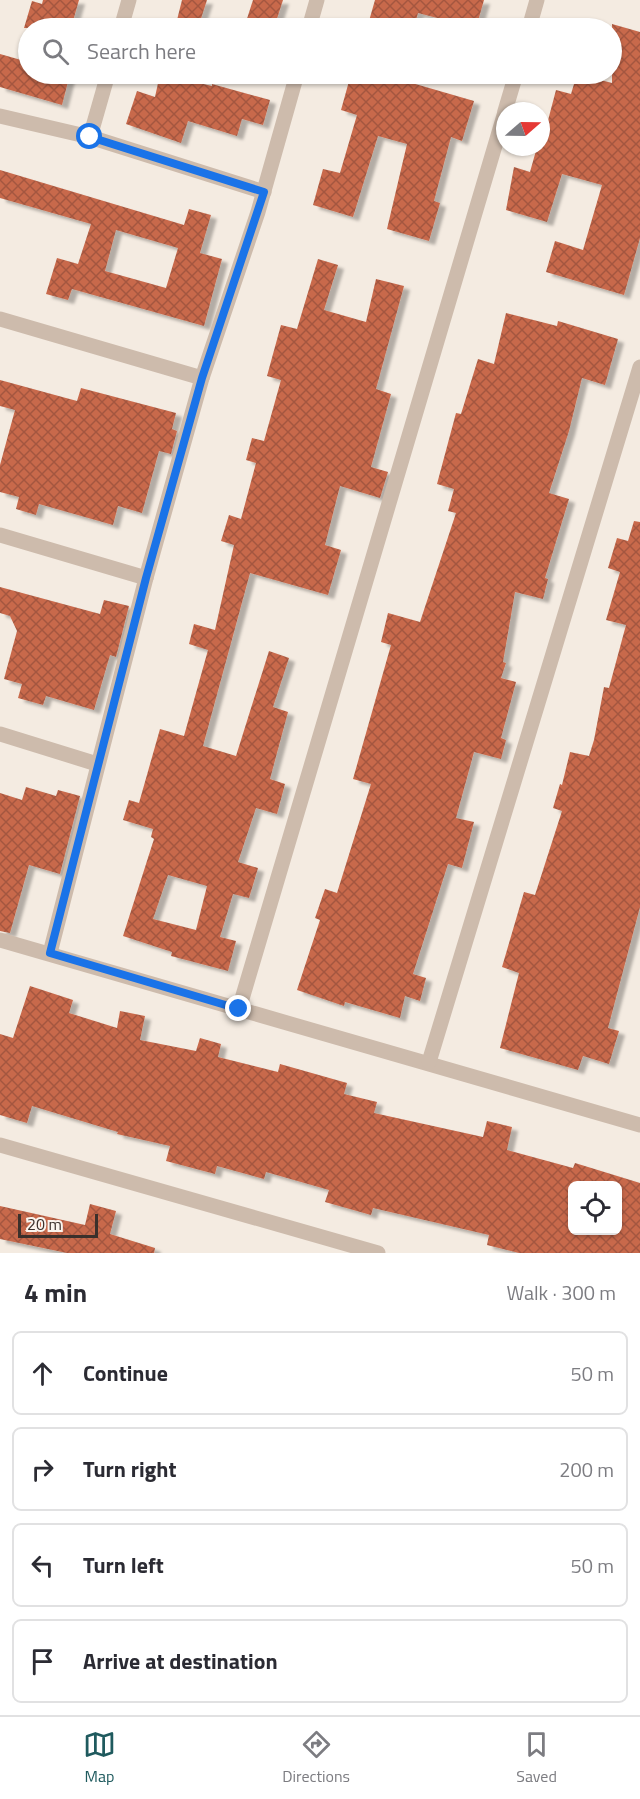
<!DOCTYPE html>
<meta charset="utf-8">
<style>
:root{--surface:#fff;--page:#f2f2f3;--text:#2b2b33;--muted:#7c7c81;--line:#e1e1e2;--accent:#1f5a5e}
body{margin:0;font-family:"Titillium Web",sans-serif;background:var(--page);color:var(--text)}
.controls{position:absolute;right:18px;bottom:18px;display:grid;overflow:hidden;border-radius:9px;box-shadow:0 2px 4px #0004}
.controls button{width:54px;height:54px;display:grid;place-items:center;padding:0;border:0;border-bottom:2px solid var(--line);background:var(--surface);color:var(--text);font:30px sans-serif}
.compass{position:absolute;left:496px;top:102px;width:54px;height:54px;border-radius:50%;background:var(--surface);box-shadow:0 2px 4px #0004;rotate:70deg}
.scale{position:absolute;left:18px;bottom:15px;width:80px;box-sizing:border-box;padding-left:6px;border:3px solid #3b302b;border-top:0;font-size:16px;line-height:21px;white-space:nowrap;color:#3b302b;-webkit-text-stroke:4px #fbf5ee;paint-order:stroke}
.stop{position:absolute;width:18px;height:18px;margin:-14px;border:4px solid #1a73e8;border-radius:50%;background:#fff}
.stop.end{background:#1a73e8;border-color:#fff;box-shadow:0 2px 6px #0008}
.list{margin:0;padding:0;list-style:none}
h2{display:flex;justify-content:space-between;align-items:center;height:78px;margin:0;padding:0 24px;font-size:26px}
h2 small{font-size:20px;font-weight:400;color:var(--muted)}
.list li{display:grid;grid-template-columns:39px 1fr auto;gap:18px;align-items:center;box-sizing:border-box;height:84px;margin:0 12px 12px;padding:0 12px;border:2px solid var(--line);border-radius:9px}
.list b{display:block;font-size:22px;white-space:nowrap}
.list em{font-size:20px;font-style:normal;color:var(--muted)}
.icon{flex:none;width:33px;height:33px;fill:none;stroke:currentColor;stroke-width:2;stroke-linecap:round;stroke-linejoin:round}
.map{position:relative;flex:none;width:640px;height:1253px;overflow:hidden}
.search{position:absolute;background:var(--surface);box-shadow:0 2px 4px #0004;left:18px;right:18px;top:18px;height:66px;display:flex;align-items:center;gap:15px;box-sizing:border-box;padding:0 21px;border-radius:33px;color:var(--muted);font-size:22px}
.sheet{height:462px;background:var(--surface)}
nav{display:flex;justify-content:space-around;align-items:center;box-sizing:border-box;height:84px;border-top:2px solid var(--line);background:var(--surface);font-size:16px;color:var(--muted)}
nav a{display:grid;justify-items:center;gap:3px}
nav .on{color:var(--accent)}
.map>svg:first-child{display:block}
</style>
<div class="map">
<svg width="640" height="1253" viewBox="0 0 640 1253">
<defs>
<pattern id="building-cross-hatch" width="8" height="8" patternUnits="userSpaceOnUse" patternTransform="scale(1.5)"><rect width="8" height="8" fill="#c8694b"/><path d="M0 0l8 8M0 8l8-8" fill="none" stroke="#a4573f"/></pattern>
<filter id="shadow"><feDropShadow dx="6" dy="4" stdDeviation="1.5" flood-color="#0004"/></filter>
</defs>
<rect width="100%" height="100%" fill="#f4ebe1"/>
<g fill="url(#building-cross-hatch)" fill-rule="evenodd" filter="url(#shadow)">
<polygon points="43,0 79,0 71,28 24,28 32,1 42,4"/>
<polygon points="182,0 207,0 198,28 175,28"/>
<polygon points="253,0 283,0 274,28 244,28"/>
<polygon points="375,0 484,0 476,28 418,13 414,28 367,28"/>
<polygon points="612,24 640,32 640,238 624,295 546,272 555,241 583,250 602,185 562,174 547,222 506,210 514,167 530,172 537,147 541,147 556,90 571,94 577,74 612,83"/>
<polygon points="0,54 28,62 28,74 70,74 62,105 0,87"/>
<polygon points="160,74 212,86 212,84 270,100 263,125 242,119 237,136 188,121 181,143 126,124 137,91 155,97"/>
<polygon points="351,74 407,74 405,81 474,101 462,141 451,137 434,201 440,203 429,241 387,229 407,144 378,136 353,217 313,205 323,169 340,173 357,115 341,110"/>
<path d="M0 170 184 225 189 209 211 215 200 253 222 259 204 326 72 289 68 300 46 294 57 258 78 264 91 224 0 198ZM116 230 178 248 166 288 105 271Z"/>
<path d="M318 259 338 265 324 310 366 322 376 279 404 286 376 389 391 394 371 467 388 472 380 498 340 486 325 545 341 550 328 595 250 573 203 746 236 756 269 651 289 658 273 707 288 712 270 779 285 784 277 814 256 808 238 862 258 868 249 898 233 894 220 937 236 941 228 971 171 956 172 952 123 936 154 839 151 837 153 829 123 820 129 800 139 803 160 729 184 736 208 650 189 644 194 624 215 630 234 545 221 541 229 515 241 519 256 463 246 460 252 438 264 441 281 380 267 376 273 354 281 325 297 329ZM168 875 207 886 196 930 153 919Z"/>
<polygon points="506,313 557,326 558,321 618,339 605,385 582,378 569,431 549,493 569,499 545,578 548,579 543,599 515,592 503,662 506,663 501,678 516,682 501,738 506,740 501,759 474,752 456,818 474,822 462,868 448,864 413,974 426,978 420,1001 405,996 400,1018 345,1002 344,1006 297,990 320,920 315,918 325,889 337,893 371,784 353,779 391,645 381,642 388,613 420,622 456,513 448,511 454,489 437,484 456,413 461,414 478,359 494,364"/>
<polygon points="0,380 77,401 81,388 176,413 172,429 177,431 171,454 159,451 142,513 118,506 113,525 39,504 36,515 16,509 19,497 0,492 0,465 15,410 0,406"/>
<polygon points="634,521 640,522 640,907 608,1028 619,1031 609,1064 583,1056 578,1070 500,1048 519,973 502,967 524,892 535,895 562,811 553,808 560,784 562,785 570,752 589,756 594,740 604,687 609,688 626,625 606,620 620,572 608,568 617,538 628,541"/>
<polygon points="0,587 100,614 104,600 129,606 116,657 110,655 94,710 46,696 43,705 18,698 22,684 4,679 17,631 10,616 0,613"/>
<polygon points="26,787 56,796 58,790 80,796 60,874 29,865 10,933 0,931 0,793 22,800"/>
<path d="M30 986 73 1000 69 1013 117 1028 120 1011 145 1016 140 1040 196 1051 200 1038 221 1044 218 1057 278 1072 280 1064 347 1083 344 1094 377 1102 374 1113 483 1137 487 1121 512 1127 507 1150 573 1168 575 1163 640 1183V1253H519L487 1245 489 1235 373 1208 371 1215 325 1202 329 1190 266 1172 264 1179 217 1166 215 1174 166 1161 170 1146 117 1134 118 1132 32 1106 27 1123 0 1115V1034L13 1038ZM573 1185H618V1230H573Z"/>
<polygon points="90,1204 116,1211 110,1234 155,1248 154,1253 67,1253 0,1239 0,1206 85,1225"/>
</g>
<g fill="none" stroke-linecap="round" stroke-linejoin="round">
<g stroke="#cdbbac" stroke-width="15">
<polyline points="121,28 129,0"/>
<polyline points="309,28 317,0"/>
<polyline points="529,28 537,0"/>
<polyline points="505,111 516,74"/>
<polyline points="0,116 90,137 264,192"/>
<polyline points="90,137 108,74"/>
<polyline points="0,319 202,378"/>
<polyline points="0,535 146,578"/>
<polyline points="0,734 97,764"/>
<polyline points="0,940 640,1125"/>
<polyline points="50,953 146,578 202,378 258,212 297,74"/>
<polyline points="239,1009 505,112"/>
<polyline points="429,1062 640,367"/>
<polyline points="0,1145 378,1253"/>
</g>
</g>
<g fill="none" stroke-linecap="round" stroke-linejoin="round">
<polyline stroke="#1a73e8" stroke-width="8" points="90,137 264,192 202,378 146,578 50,953 239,1009"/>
</g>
</svg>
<div class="controls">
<button><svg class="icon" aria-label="locate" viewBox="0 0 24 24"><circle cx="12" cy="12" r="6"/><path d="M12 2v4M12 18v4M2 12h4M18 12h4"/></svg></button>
</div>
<svg class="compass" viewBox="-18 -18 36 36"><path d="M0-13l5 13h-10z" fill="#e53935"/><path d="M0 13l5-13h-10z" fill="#7c7c81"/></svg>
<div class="scale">20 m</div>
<div class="stop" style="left:90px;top:137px"></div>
<div class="stop end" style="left:239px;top:1009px"></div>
<div class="search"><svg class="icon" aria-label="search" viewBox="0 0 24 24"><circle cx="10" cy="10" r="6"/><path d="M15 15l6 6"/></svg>Search here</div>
</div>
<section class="sheet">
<h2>4 min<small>Walk · 300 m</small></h2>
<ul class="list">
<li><svg class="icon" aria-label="ahead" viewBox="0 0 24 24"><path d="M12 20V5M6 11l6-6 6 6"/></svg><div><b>Continue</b></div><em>50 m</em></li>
<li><svg class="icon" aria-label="right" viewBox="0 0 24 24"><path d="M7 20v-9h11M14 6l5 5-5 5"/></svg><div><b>Turn right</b></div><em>200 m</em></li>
<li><svg class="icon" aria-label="left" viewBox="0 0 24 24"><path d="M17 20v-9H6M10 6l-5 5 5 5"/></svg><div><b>Turn left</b></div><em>50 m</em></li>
<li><svg class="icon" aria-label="arrive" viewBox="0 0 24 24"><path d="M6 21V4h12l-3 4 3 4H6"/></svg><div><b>Arrive at destination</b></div></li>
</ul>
</section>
<nav>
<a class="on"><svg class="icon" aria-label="map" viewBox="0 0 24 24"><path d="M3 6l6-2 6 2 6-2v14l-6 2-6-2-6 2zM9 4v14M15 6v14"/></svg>Map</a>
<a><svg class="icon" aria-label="directions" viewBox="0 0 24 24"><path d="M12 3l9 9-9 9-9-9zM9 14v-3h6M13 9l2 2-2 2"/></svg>Directions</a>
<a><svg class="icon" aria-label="saved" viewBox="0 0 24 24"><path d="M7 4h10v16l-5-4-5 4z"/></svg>Saved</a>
</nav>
